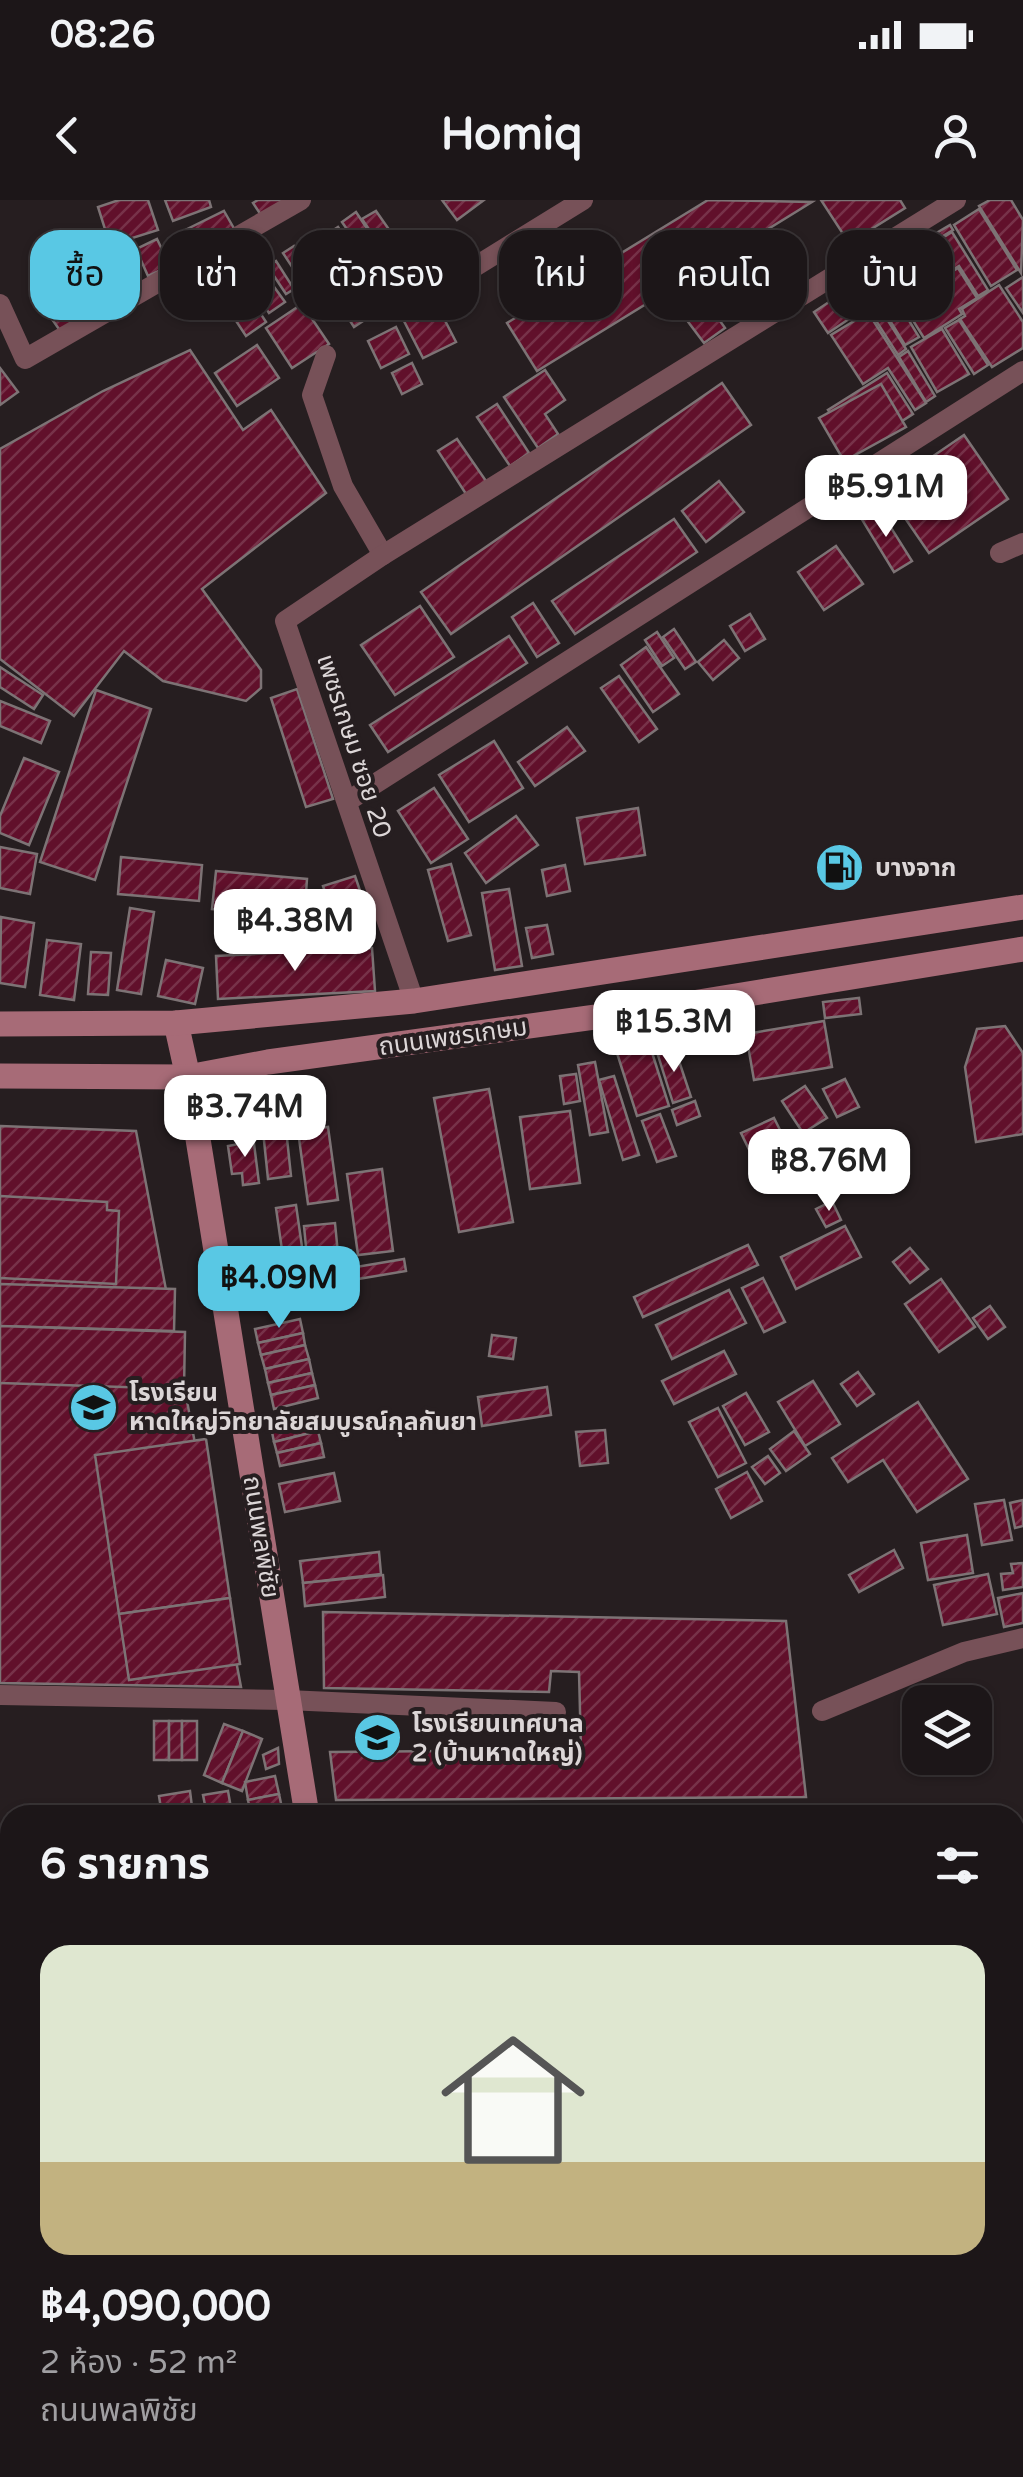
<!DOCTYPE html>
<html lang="th">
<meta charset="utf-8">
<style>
:root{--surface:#1c1618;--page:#292325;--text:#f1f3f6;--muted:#a09fa2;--line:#3a3537;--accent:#59c8e4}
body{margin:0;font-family:"Varela Round","Noto Sans Thai",sans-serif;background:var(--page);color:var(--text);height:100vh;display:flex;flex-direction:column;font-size:38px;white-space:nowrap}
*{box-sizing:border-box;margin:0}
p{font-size:32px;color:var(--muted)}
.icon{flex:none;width:55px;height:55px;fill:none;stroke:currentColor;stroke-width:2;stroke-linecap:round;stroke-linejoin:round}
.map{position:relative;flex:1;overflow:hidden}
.drawer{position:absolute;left:0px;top:1605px;width:1025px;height:672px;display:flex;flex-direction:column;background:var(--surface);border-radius:30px 30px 0 0;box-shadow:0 2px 8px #0004,0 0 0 2px var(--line)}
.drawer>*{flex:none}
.top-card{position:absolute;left:30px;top:30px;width:965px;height:90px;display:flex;gap:20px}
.tools{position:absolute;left:902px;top:1485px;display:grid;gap:20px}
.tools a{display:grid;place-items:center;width:90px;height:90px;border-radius:20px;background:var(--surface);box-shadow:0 2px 8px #0004,0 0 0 2px var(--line);font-size:50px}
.price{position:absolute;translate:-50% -85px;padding:0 22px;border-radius:20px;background:#fff;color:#222;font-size:32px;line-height:65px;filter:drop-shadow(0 2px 5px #0008)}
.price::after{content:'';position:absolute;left:50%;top:60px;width:30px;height:22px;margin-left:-15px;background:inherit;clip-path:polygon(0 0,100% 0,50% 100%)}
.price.selected{background:var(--accent);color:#111}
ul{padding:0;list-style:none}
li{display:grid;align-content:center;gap:20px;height:530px;padding:0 40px}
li+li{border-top:2px solid var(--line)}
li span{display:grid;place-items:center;height:310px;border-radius:30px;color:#555}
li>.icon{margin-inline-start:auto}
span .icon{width:180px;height:180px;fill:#fffc;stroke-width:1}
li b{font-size:42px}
h2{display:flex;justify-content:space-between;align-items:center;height:120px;padding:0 40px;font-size:42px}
.pill{padding:0 35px;border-radius:30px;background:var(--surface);box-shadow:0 2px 8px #0004,0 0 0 2px var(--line);font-size:35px;line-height:90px}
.pill.selected{background:var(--accent);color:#111}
.status{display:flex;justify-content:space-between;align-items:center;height:70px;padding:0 50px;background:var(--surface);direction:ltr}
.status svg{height:28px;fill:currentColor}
header{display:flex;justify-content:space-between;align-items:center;height:130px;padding:0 40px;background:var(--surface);font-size:45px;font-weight:700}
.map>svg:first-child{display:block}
.water{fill:#29020d}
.building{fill:url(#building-hatch);stroke:#7d7375;stroke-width:2.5}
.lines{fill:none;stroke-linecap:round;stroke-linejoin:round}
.street{stroke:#775158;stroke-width:20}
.secondary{stroke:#a76b77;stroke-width:25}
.labels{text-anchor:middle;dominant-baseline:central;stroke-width:8;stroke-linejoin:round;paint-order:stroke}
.street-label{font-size:25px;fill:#dcd6d7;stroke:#261e20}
.poi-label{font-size:25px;font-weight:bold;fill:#dcd6d7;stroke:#261e20;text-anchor:start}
</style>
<div class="status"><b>08:26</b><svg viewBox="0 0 49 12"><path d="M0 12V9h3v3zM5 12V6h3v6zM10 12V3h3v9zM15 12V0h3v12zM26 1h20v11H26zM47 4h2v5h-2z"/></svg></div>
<header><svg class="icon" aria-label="back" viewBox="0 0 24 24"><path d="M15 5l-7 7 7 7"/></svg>Homiq<svg class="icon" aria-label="person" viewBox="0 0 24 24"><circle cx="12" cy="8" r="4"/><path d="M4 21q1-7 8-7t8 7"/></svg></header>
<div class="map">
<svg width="1023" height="2277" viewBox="0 0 1023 2277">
<defs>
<pattern id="building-hatch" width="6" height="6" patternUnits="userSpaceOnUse" patternTransform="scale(2.5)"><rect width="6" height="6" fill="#61102b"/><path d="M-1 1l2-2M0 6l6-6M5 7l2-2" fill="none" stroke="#773249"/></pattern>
</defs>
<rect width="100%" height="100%" fill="#261e20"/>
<path class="water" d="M0 2160 10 2163V2268H137L144 2277H0Z"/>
<g class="building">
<path d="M119 0H148L158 30 110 45 98 7Z"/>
<path d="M165 0H209L211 7 173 21Z"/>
<path d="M258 0H289L263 18 253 3Z"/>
<path d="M442 0H484L457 20Z"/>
<path d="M708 0 812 2 537 171 507 123Z"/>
<path d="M821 0H900L905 8 849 43Z"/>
<path d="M990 0H1011L1023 20 1021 73 979 6Z"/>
<path d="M979 9 1017 70 991 86 954 25Z"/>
<path d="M224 11 236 32 184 58 173 36Z"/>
<path d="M376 11 404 51 390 60 362 19Z"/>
<path d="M356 12 372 36 358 45 342 22Z"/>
<path d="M950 25 953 30 904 59 901 54Z"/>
<path d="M338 27 363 65 329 87 304 49Z"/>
<path d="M92 31 105 49 45 91 32 72Z"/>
<path d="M952 32 988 90 978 96 959 66 923 88 906 61Z"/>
<path d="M157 39 170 66 148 76 136 49Z"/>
<path d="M294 46 313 75 302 82 283 53Z"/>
<path d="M763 46 781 77 725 110 707 79Z"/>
<path d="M410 60 428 88 418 94 400 67Z"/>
<path d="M276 61 294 89 286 94 268 67Z"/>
<path d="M903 62 920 89 902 101 885 74Z"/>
<path d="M958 68 977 98 959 109 962 114 924 138 902 103Z"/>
<path d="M393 70 415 102 401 111 380 78Z"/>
<path d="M100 72 115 95 61 132 45 109Z"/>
<path d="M882 76 919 137 905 145 868 85Z"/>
<path d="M1023 77V113L1006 88Z"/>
<path d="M238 79 266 122 246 136 217 92Z"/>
<path d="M366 83 383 108 354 127 338 102Z"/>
<path d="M693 83 725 128 704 143 671 99Z"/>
<path d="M864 83 906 149 898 155 855 88Z"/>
<path d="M272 84 285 102 269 113 256 94Z"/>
<path d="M999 85 1023 122V148L992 167 960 119 965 116 962 109Z"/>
<path d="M853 89 926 203 915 210 888 168 863 184 831 135 859 118 844 95Z"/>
<path d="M841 94 855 115 828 133 814 112Z"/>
<path d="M302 104 329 144 292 168 266 128Z"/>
<path d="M437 105 456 142 423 158 404 121Z"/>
<path d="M959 120 988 165 974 174 945 128Z"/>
<path d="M396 127 409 154 381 168 368 141Z"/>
<path d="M942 129 969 174 937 192 911 147Z"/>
<path d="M257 145 279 178 237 206 215 173Z"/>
<path d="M190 150 243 230 271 210 326 293 202 389 261 470V488L246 501 163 481 124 451 74 516 0 459V249L103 191Z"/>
<path d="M908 151 935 196 926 202 899 157Z"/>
<path d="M412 163 422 184 402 194 392 173Z"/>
<path d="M0 168 18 192 0 205Z"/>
<path d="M545 170 565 200 545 214 558 234 538 248 504 197Z"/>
<path d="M887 173 913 214 855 251 828 210Z"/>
<path d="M722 183 751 225 451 434 421 392Z"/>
<path d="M881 184 906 227 844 261 819 218Z"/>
<path d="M497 204 529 253 510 266 477 217Z"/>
<path d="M964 235 1008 299 929 353 885 289Z"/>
<path d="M457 239 488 284 468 297 438 251Z"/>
<path d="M719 281 744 312 706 342 682 311Z"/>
<path d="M878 307 912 361 894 372 861 318Z"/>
<path d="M674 319 697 352 575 434 552 401Z"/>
<path d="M836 346 863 384 824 410 798 372Z"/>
<path d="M533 403 559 443 537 457 512 417Z"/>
<path d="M420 406 454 457 395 495 361 445Z"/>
<path d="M750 414 765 439 745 451 730 426Z"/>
<path d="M674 429 696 462 685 469 663 437Z"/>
<path d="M657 432 674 458 662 466 645 440Z"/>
<path d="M509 436 527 463 388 552 370 525Z"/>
<path d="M724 440 739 458 713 480 698 462Z"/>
<path d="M646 447 679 494 653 512 621 465Z"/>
<path d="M0 467 43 495 34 509 0 487Z"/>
<path d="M619 476 657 529 639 542 601 488Z"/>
<path d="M297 489 333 599 306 607 271 498Z"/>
<path d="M96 490 151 509 95 680 40 662Z"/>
<path d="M0 501 50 521 41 543 0 526Z"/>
<path d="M567 527 585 551 535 586 518 562Z"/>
<path d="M494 541 523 588 469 622 439 575Z"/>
<path d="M24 558 59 572 29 645 0 633V616Z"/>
<path d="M434 588 468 639 431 663 398 611Z"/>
<path d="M638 608 645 655 585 664 577 618Z"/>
<path d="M516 616 538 645 486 683 465 653Z"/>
<path d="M0 647 37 654 30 694 0 688Z"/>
<path d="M121 657 202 665 199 701 118 694Z"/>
<path d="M451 664 471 735 448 741 428 670Z"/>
<path d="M565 665 570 691 547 696 542 670Z"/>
<path d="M216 671 307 679 305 708 298 707 297 717 212 709Z"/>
<path d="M355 676 371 723 339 734 323 686Z"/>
<path d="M509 689 522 766 495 770 482 693Z"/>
<path d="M130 708 154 712 141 794 117 790Z"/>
<path d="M1 717 34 723 25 787 0 783Z"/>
<path d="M219 722 314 723V740L219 739Z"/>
<path d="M547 725 553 754 532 758 526 728Z"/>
<path d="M47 740 81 744 74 800 40 795Z"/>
<path d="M372 748 375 791 218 799 216 756Z"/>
<path d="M91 752 111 753 108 795 88 794Z"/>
<path d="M166 760 203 768 195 804 158 796Z"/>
<path d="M859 798 861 814 825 818 823 802Z"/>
<path d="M824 821 832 867 754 880 746 834Z"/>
<path d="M1005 826 1023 853V934L976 942 965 867 977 829Z"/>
<path d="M649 843 669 906 637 916 617 853Z"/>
<path d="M674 846 691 897 673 903 657 852Z"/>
<path d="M595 862 608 932 590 935 578 865Z"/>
<path d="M576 874 580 901 564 904 560 876Z"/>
<path d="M614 876 639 955 623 960 599 880Z"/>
<path d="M845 879 859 907 837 917 823 889Z"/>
<path d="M805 886 827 918 803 933 782 901Z"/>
<path d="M489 889 513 1022 459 1032 434 898Z"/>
<path d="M695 901 700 916 677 925 672 910Z"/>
<path d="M570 911 580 983 530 989 520 917Z"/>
<path d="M660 914 676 956 657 962 642 921Z"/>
<path d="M774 918 796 962 763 978 741 933Z"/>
<path d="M0 926 136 931 241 1487 0 1483Z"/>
<path d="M328 927 338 1000 308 1004 298 931Z"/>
<path d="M286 929 291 976 268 979 263 931Z"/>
<path d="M253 936 259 983 243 985 242 973 232 974 228 946 239 944V938Z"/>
<path d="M382 969 393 1051 358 1055 347 974Z"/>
<path d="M0 996 107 1002V1010L119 1011 116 1084 0 1078Z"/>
<path d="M832 1001 841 1020 826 1027 816 1009Z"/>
<path d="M296 1005 303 1054 283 1057 276 1008Z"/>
<path d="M335 1023 338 1054 307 1057 304 1026Z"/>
<path d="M845 1026 861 1057 796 1089 781 1057Z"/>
<path d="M748 1045 758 1065 643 1117 634 1097Z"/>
<path d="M910 1048 928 1069 910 1083 893 1062Z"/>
<path d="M404 1059 406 1071 358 1079 356 1067Z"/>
<path d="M301 1065 305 1096 261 1102 256 1072Z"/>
<path d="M331 1067 338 1100 319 1104 313 1070Z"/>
<path d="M763 1078 785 1122 764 1132 742 1088Z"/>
<path d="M941 1079 975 1127 939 1152 905 1104Z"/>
<path d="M0 1084 175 1089 174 1131 0 1126Z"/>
<path d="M729 1090 746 1123 672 1159 656 1125Z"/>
<path d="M990 1106 1005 1127 988 1139 973 1118Z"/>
<path d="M300 1119 303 1133 258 1143 255 1129Z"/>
<path d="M0 1126 185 1132 184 1189 0 1183Z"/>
<path d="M303 1133 305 1145 261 1155 258 1143Z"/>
<path d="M492 1135 516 1138 513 1159 489 1156Z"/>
<path d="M305 1145 309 1159 265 1169 261 1155Z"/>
<path d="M724 1151 736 1174 674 1204 662 1181Z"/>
<path d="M309 1159 312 1173 268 1183 265 1169Z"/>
<path d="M858 1172 874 1194 857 1206 841 1184Z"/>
<path d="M312 1173 315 1185 271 1195 268 1183Z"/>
<path d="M813 1181 840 1224 805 1246 778 1202Z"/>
<path d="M315 1185 318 1198 274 1209 271 1195Z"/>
<path d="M547 1187 551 1215 482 1226 478 1197Z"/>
<path d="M746 1193 769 1232 745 1245 723 1206Z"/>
<path d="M918 1202 968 1279 917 1312 883 1260 848 1282 832 1258Z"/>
<path d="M718 1208 746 1263 718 1277 689 1222Z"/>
<path d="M315 1217 318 1231 274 1242 271 1227Z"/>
<path d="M605 1230 608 1263 580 1266 576 1232Z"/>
<path d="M318 1231 321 1243 277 1253 274 1242Z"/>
<path d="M794 1231 810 1254 786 1271 770 1249Z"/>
<path d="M206 1239 230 1398 119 1414 95 1255Z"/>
<path d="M321 1243 324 1257 280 1266 277 1253Z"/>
<path d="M768 1256 780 1273 765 1284 752 1267Z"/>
<path d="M747 1272 762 1301 731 1318 716 1289Z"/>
<path d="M334 1273 340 1301 285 1312 279 1284Z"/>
<path d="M1004 1300 1012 1340 982 1345 975 1304Z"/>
<path d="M1023 1300V1326L1015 1328 1010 1303Z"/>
<path d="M967 1335 973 1373 928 1380 921 1343Z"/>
<path d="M894 1350 903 1368 859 1392 849 1375Z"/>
<path d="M379 1352 381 1374 303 1383 300 1361Z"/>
<path d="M1023 1363V1387L1003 1390 1001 1374 1013 1373 1011 1364Z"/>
<path d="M988 1374 997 1414 943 1425 934 1385Z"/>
<path d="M383 1375 385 1397 305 1406 303 1383Z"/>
<path d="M1023 1393V1423L1004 1427 998 1398Z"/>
<path d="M230 1398 240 1464 129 1480 119 1414Z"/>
<path d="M323 1412 786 1421 806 1597 336 1600 330 1552 581 1550 579 1472 551 1471 549 1492 324 1488Z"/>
<rect x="154" y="1521" width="15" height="39"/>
<rect x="169" y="1521" width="13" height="39"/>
<rect x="182" y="1521" width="15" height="39"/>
<path d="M224 1524 243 1531 222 1583 204 1575Z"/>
<path d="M243 1531 262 1539 242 1591 222 1583Z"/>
<path d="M278 1548 279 1564 266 1569 263 1555Z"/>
<path d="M275 1576 279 1594 248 1600 245 1582Z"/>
<path d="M190 1591 193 1615H162L159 1596Z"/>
<path d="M228 1591 232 1614 207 1615 203 1595Z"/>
<path d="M279 1594 282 1608 251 1615 248 1600Z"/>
<rect x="0" y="1642" width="10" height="72"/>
<path d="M0 1720H10V1814H2Z"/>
<path d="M1017 1879H1023V2039Z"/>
<path d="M524 2269 525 2277H471V2272Z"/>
<path d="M396 2270 397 2277H341Z"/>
</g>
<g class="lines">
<g class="street">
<path d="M447 84 583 0"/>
<path d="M0 104 25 159 301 0"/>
<path d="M326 155 312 195 343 286 383 355"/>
<path d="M1000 353 1023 343"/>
<path d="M348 601 1023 171"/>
<path d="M414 801 285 421 383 355 956 0"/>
<path d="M0 1495 287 1500 556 1512"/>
<path d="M822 1511 964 1452 1023 1438"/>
<path d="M1015 1753H1023"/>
<path d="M710 2268V2277"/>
</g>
<g class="secondary">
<path d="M176 823 188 877 307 1615"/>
<path d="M0 824 176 823 414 801 1023 707"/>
<path d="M0 876 188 877 268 862 668 807 1023 749"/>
<path d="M419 2268 420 2277"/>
</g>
</g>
<defs>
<symbol id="fuel-disc" viewBox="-11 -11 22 22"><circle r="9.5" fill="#59c8e4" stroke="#261e20"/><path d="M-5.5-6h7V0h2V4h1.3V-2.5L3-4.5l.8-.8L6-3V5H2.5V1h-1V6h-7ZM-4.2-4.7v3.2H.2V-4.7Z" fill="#111"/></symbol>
<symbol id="school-disc" viewBox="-11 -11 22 22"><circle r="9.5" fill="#59c8e4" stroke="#261e20"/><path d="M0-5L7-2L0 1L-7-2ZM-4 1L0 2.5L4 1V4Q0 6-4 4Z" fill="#111"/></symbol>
</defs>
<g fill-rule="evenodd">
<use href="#fuel-disc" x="812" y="640" width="55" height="55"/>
<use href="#school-disc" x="66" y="1180" width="55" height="55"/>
<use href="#school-disc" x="350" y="1510" width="55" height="55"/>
</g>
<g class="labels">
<g class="street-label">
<text transform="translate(354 546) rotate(72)">เพชรเกษม ซอย 20</text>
<text transform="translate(453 837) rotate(-8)">ถนนเพชรเกษม</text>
<text transform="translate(261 1337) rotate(81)">ถนนพลพิชัย</text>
</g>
<g class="poi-label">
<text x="875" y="668">บางจาก</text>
<text x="129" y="1193">โรงเรียน<tspan x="129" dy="29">หาดใหญ่วิทยาลัยสมบูรณ์กุลกันยา</tspan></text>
<text x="412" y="1524">โรงเรียนเทศบาล<tspan x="412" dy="29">2 (บ้านหาดใหญ่)</tspan></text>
</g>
</g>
</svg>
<div class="tools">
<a><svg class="icon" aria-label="layers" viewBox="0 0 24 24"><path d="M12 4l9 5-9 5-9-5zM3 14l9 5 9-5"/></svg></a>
</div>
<b class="price" style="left:886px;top:340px">฿5.91M</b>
<b class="price" style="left:295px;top:774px">฿4.38M</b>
<b class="price" style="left:674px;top:875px">฿15.3M</b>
<b class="price" style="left:245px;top:960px">฿3.74M</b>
<b class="price" style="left:829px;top:1014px">฿8.76M</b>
<b class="price selected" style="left:279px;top:1131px">฿4.09M</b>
<div class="top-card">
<a class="pill selected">ซื้อ</a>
<a class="pill">เช่า</a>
<a class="pill">ตัวกรอง</a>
<a class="pill">ใหม่</a>
<a class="pill">คอนโด</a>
<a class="pill">บ้าน</a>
</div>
<section class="drawer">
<h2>6 รายการ<svg class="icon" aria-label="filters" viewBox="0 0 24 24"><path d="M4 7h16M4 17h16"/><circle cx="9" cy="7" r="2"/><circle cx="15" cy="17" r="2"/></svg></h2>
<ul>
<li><span style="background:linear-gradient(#dfe7d0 70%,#c2b280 0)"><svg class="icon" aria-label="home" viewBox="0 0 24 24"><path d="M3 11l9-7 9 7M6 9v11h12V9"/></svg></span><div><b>฿4,090,000</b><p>2 ห้อง · 52 m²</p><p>ถนนพลพิชัย</p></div></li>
</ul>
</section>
</div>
